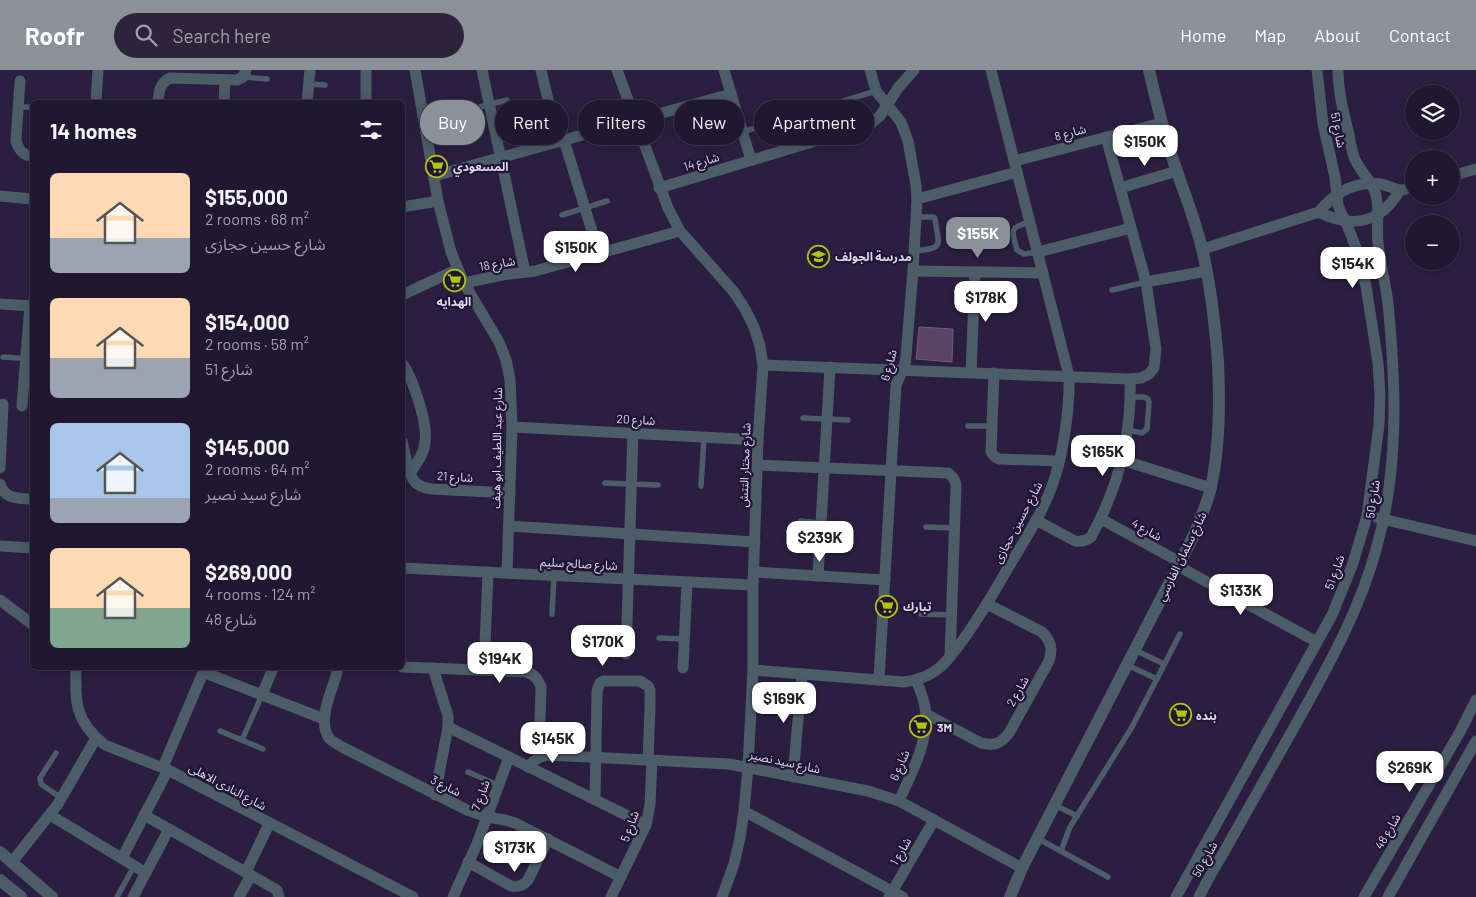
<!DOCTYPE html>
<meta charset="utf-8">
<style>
:root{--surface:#201730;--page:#2d243c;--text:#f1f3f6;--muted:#a29fab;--line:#3d364c;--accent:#8c9099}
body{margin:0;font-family:Barlow,"Noto Sans Arabic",sans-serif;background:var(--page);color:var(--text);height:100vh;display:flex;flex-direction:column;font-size:19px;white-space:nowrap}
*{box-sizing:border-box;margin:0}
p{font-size:16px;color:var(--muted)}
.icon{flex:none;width:28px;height:28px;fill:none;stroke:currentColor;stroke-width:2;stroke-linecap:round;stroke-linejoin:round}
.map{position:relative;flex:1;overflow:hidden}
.drawer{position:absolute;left:30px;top:30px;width:375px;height:570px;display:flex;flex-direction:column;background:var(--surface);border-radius:8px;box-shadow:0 2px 12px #0003,0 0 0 1px var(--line)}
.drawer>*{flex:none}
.banner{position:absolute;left:420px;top:30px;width:475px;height:45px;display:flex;gap:10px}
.tools{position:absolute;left:1405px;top:15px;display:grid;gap:10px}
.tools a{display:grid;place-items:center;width:55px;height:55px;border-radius:50%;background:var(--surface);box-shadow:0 2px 12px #0003,0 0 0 1px var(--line);font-size:25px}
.price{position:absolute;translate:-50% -42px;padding:0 11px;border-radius:10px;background:#fff;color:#222;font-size:16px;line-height:32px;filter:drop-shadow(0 1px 2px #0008)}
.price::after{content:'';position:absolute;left:50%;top:30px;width:15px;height:11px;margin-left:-8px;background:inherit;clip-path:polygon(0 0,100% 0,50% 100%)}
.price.active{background:var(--accent);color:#fff}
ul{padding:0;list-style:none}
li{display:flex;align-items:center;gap:15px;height:125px;padding:0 20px}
li span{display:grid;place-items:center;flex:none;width:140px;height:100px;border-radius:8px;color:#555}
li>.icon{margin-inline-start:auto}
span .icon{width:60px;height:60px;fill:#fffc;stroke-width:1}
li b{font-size:21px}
h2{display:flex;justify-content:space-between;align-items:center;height:60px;padding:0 20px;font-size:21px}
.tag{padding:0 18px;border-radius:22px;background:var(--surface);box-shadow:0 2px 12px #0003,0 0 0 1px var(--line);font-size:18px;line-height:45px}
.tag.active{background:var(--accent);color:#fff}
header{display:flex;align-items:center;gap:30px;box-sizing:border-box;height:70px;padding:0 25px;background:var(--accent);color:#fff}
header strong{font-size:24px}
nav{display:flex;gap:28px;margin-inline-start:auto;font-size:18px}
.search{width:350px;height:45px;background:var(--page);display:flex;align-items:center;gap:12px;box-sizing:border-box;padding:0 18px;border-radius:28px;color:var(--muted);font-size:19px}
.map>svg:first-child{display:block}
.building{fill:#5c4464;stroke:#73597b}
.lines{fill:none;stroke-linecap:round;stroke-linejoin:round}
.service{stroke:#4c5d68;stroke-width:5.5}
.minor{stroke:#4c5d68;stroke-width:11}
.tertiary{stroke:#4c5d68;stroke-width:12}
.labels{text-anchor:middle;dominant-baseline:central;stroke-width:4.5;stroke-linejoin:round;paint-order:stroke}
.street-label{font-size:12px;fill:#ddd8ee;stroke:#211536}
.poi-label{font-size:12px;font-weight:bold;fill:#ddd8ee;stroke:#211536;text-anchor:start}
</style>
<header>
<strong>Roofr</strong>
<div class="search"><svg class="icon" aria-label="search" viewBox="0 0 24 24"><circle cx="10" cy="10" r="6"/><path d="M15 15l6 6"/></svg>Search here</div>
<nav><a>Home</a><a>Map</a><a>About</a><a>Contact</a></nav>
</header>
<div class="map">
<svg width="1476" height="827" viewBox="0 0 1476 827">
<rect width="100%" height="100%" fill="#2a1f40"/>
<path class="building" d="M919 257 953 259 952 292 916 289Z"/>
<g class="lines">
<g class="service">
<path d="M243 7 267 9"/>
<path d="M309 14 325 15"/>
<path d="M19 37H32"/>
<path d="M468 40 507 30"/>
<path d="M742 62 876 21"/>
<path d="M562 145 607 131"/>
<path d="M1030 152C1008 158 1012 160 1017 180L1024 184 1038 182"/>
<path d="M914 181C945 178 939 177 935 149L934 147H916"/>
<path d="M1112 220 1146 212"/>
<path d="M3 287 32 289"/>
<path d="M803 348 848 350"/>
<path d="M968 356H992"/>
<path d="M1128 360 1142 363 1147 359 1149 333 1148 329 1144 327H1131"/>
<path d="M605 413 658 415"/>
<path d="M701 416 704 367"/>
<path d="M800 451 843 455"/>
<path d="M926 457 955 458"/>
<path d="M552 544 554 506"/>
<path d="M921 544 951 545"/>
<path d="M659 568 684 569"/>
<path d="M1135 580 1164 594"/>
<path d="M1127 595 1157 609"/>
<path d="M220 661 263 679"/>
<path d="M242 670 262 625"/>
<path d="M56 683 40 708 41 714 61 728"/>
<path d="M468 702 498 715"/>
<path d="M1055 735 1077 746"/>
<path d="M1037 768 1108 807"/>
<path d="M1061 781 1070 757 1132 657 1180 564"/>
<path d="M117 827 134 796"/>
</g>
<g class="minor">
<path d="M366 0V32"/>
<path d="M415 0 438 131 451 182 464 213 499 272 506 290 510 309 512 357 507 503"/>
<path d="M482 0 525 202"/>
<path d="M541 0 558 72"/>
<path d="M617 0 668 138 680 161 734 222 745 239 754 257 760 276 763 295 758 370 753 515V600L748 697 744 741 740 768 734 794 722 827"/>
<path d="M724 0 751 90"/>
<path d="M870 0 876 21 901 52 908 71 916 115 917 129 913 201 906 286 905 294 896 315 879 610"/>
<path d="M20 11 16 71C19 80 23 86 32 86"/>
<path d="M96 32 98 0"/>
<path d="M158 32C159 22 159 14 170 8L237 10 243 7 246 0"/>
<path d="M224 32 225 10"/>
<path d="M307 32 310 0"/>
<path d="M564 70 599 184"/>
<path d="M1014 91 1162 53"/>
<path d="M434 106 731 24"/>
<path d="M1451 106 1476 99"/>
<path d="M659 118 869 55 880 46 898 18 914 0"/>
<path d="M1120 118 1177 101"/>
<path d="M0 126 32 129"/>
<path d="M917 129 1017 102"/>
<path d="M402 137 438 131"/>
<path d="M1319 142C1352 159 1381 153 1400 120"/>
<path d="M1203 179 1319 142C1334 123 1355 111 1380 114 1387 115 1392 118 1399 120 1403 121 1409 118 1414 116"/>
<path d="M1038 182 1131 158"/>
<path d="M913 201 1043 203"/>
<path d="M1146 212 1207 201"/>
<path d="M464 213 502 205 535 201 680 161"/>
<path d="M402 225 458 199"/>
<path d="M0 234 32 236"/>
<path d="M402 293C413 308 428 354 425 372 424 384 417 393 410 403"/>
<path d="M763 295 1130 309 1141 308 1149 304 1154 298 1156 279 1146 212 1106 67"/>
<path d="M971 303 975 202"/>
<path d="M994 303 991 382 994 386 999 389 1059 391"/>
<path d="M22 336 30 235"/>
<path d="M512 357 758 370"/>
<path d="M402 371C405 382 408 406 416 413 420 417 426 418 431 419L510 423"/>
<path d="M1122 390 1211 418"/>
<path d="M758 395 948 403C953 407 955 409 956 416L950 587"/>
<path d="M0 398 3 334"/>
<path d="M0 414C5 430 19 428 32 429"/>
<path d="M1378 448 1476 471"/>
<path d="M1101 449 1180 492"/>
<path d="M1036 450 1075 471C1082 472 1086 471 1091 467 1118 418 1132 365 1130 309"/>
<path d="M509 456 755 472"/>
<path d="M0 476 32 478"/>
<path d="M1178 496 1317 572"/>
<path d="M402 498 753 515"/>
<path d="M754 502 885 510"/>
<path d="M818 506 830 297"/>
<path d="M0 530 32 554"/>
<path d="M626 584 633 363"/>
<path d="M402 597 527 602C535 605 538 609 541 617L539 687"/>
<path d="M76 598C75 632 75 652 105 675L168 700 413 827"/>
<path d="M338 598C334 618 316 649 329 668 332 672 338 674 342 677L467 740 487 747 505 750 515 753 621 807"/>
<path d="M433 598 448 646V657L435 725"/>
<path d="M683 598 687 513"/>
<path d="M484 600 488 502"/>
<path d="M753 600 904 612C917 610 929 607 939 598 946 593 951 585 957 578 976 553 992 526 1008 498 1025 469 1045 440 1055 407 1064 379 1070 335 1069 306L991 0"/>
<path d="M203 602 324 649"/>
<path d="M262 625 273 598"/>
<path d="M926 644 981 673C993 676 1001 674 1009 663L1049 591C1053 579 1051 571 1042 562L987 534"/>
<path d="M448 657 646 755"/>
<path d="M163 697 205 598"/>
<path d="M528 697C534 690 538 687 547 685L729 694 868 721 899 731 1022 798"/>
<path d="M793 707 802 604"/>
<path d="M595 730 597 621 600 613 603 611H640L648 616 650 620V638L648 690"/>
<path d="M899 731C911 704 927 675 926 645 925 632 921 621 916 610"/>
<path d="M744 741 903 827"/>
<path d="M50 745 146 803"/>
<path d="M144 745 277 820 279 827"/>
<path d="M122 788 168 700"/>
<path d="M12 792 58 734 96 668"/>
<path d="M468 792 511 816C519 817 523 816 528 810L548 769"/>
<path d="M246 802 269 754"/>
<path d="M133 827 169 759"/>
<path d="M239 827 251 805"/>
<path d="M453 827 477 774 509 687"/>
<path d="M611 827 646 755 650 735 652 690"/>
<path d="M889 827 934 750"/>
<path d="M1176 827 1332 545 1352 496 1367 446 1379 355 1380 325 1378 293 1366 216 1356 178 1346 152 1341 143 1338 135 1335 107 1323 54 1317 0"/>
<path d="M1199 827C1208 808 1219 791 1229 773 1253 730 1277 688 1301 645 1331 591 1361 537 1377 476 1399 398 1396 314 1388 234 1386 214 1380 194 1378 173 1376 157 1380 141 1376 125 1372 110 1359 101 1354 87 1352 80 1350 72 1349 65 1344 44 1338 22 1338 0"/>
<path d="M1364 827 1461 660 1476 630"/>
<path d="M1388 827 1476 671"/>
</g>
<g class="tertiary">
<path d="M0 782 52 827"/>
<path d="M0 810 21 827"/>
<path d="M1010 827 1022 798 1193 467C1200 450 1207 434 1211 417 1220 376 1220 333 1218 292 1215 254 1211 216 1202 179 1194 144 1179 111 1169 77 1161 52 1155 26 1149 0"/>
</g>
</g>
<defs>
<symbol id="supermarket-ring" viewBox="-11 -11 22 22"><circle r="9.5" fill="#211536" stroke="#afc506" stroke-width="1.5"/><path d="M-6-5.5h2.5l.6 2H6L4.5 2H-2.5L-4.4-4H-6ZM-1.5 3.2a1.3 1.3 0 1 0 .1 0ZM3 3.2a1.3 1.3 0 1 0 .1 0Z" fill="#afc506"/></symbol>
<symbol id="school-ring" viewBox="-11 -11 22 22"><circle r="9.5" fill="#211536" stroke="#afc506" stroke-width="1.5"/><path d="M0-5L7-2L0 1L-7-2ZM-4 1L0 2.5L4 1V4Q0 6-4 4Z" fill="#afc506"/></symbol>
</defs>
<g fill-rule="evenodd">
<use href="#supermarket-ring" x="424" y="84" width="25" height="25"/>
<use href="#school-ring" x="806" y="174" width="25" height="25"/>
<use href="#supermarket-ring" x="442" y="198" width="25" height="25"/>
<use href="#supermarket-ring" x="874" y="524" width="25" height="25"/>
<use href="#supermarket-ring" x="1168" y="632" width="25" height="25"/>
<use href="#supermarket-ring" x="908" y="644" width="25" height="25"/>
</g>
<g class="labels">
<g class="street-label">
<text transform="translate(1339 60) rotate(79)">شارع 51</text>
<text transform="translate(1070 62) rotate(-15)">شارع 8</text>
<text transform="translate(701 91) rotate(-17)">شارع 14</text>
<text transform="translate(497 193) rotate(-10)">شارع 18</text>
<text transform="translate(888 295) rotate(-75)">شارع 6</text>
<text transform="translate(636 349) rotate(3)">شارع 20</text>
<text transform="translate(496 378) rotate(-89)">شارع عبد اللطيف ابو هيف</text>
<text transform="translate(744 395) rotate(-88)">شارع مختار التتش</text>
<text transform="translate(455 406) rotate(3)">شارع 21</text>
<text transform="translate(1372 429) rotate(-81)">شارع 50</text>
<text transform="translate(1017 452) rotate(-62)">شارع حسين حجازى</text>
<text transform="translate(1147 459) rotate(29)">شارع 4</text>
<text transform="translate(1181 486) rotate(-64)">شارع سلمان الفارسي</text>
<text transform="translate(579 493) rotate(3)">شارع صالح سليم</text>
<text transform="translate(1334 502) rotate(-70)">شارع 51</text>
<text transform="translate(1017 621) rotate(-61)">شارع 2</text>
<text transform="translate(785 691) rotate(12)">شارع سيد نصير</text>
<text transform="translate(899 695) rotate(-67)">شارع 6</text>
<text transform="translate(446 715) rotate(26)">شارع 3</text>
<text transform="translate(228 716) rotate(28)">شارع النادى الاهلى</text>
<text transform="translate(480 725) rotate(-70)">شارع 7</text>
<text transform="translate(629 756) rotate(-70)">شارع 5</text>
<text transform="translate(1387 761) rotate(-60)">شارع 48</text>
<text transform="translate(900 781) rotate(-60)">شارع 1</text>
<text transform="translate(1204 789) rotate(-61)">شارع 50</text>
</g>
<g class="poi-label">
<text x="453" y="96">المسعودي</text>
<text x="835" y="186">مدرسة الجولف</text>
<text x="454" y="231" text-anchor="middle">الهدايه</text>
<text x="903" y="536">تبارك</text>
<text x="1196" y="645">بنده</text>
<text x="937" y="657">3M</text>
</g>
</g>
</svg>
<div class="tools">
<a><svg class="icon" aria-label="layers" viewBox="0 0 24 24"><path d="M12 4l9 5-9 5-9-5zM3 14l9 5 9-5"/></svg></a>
<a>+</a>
<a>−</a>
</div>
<b class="price" style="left:1145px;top:97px">$150K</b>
<b class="price active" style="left:978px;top:189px">$155K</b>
<b class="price" style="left:576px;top:203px">$150K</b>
<b class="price" style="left:1353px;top:219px">$154K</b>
<b class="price" style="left:986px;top:253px">$178K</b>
<b class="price" style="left:1103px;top:407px">$165K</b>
<b class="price" style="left:820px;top:493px">$239K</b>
<b class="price" style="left:1241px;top:546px">$133K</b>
<b class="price" style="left:603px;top:597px">$170K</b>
<b class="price" style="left:500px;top:614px">$194K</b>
<b class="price" style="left:784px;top:654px">$169K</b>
<b class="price" style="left:553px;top:694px">$145K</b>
<b class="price" style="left:1410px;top:723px">$269K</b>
<b class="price" style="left:515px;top:803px">$173K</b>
<div class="banner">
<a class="tag active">Buy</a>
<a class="tag">Rent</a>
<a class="tag">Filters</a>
<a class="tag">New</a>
<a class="tag">Apartment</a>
</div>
<section class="drawer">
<h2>14 homes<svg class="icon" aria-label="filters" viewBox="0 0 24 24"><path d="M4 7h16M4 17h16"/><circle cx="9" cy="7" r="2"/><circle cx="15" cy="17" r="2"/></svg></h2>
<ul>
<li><span style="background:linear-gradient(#ffd9b3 65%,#9aa5b1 0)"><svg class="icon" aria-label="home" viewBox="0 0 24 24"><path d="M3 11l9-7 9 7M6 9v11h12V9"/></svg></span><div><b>$155,000</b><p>2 rooms · 68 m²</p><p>شارع حسين حجازى</p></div></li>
<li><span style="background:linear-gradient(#ffd9b3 60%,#9aa5b1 0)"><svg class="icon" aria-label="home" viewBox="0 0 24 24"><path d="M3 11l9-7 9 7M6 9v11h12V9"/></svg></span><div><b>$154,000</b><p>2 rooms · 58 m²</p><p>شارع 51</p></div></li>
<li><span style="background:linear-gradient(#a9c7e8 75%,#9aa5b1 0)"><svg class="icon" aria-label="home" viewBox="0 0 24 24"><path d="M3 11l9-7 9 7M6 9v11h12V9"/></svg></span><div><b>$145,000</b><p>2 rooms · 64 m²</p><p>شارع سيد نصير</p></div></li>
<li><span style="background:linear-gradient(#ffd9b3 60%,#7fa58c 0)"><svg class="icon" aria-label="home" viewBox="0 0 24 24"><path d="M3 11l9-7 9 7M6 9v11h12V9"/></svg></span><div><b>$269,000</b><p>4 rooms · 124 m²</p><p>شارع 48</p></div></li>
</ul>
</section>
</div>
